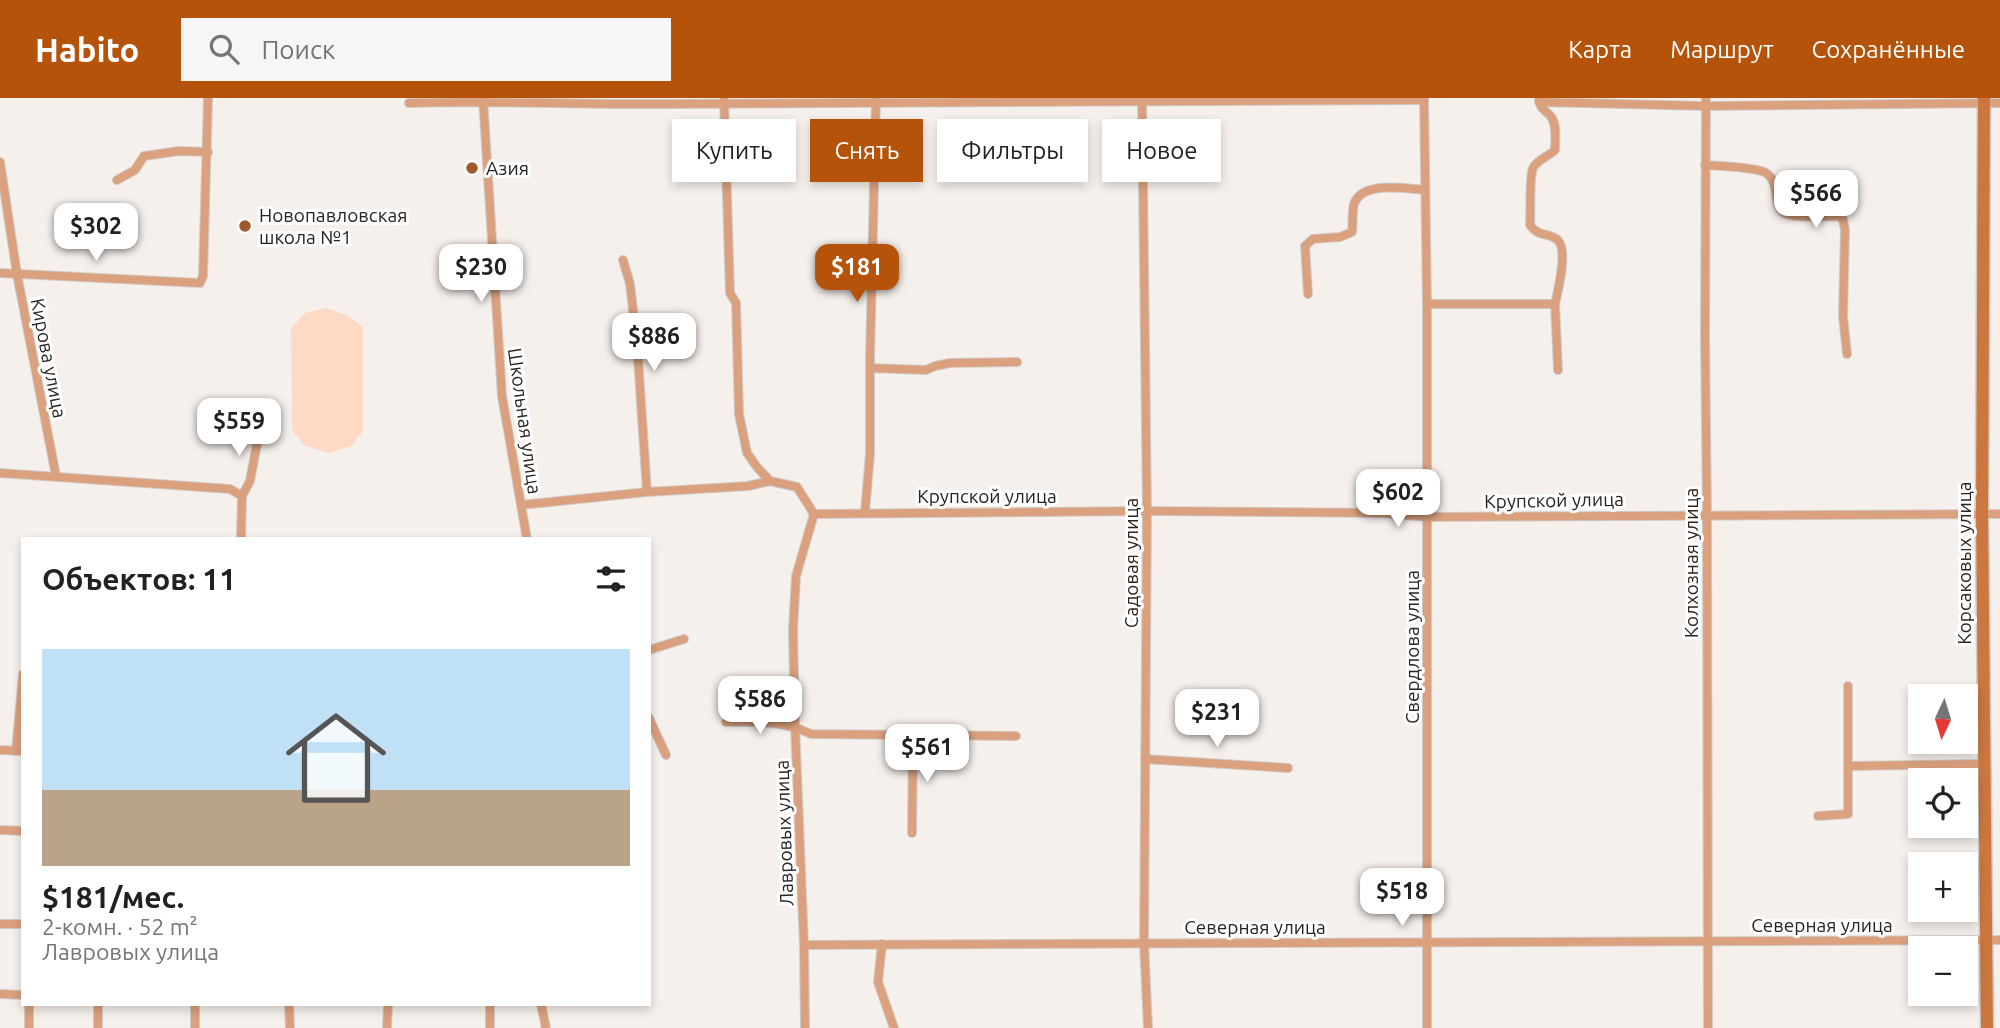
<!DOCTYPE html>
<html lang="ru">
<meta charset="utf-8">
<style>
:root{--surface:#fff;--page:#f6f6f6;--text:#202124;--muted:#757577;--line:#e0e0e0;--accent:#b45309}
body{margin:0;font-family:Ubuntu,sans-serif;background:var(--page);color:var(--text);height:100vh;display:flex;flex-direction:column;font-size:26px;white-space:nowrap}
*{box-sizing:border-box;margin:0}
p{font-size:23px;color:var(--muted)}
.icon{flex:none;width:38px;height:38px;fill:none;stroke:currentColor;stroke-width:2;stroke-linecap:round;stroke-linejoin:round}
.map{position:relative;flex:1;overflow:hidden}
.side{position:absolute;left:21px;top:439px;width:630px;height:469px;display:flex;flex-direction:column;background:var(--surface);border-radius:0px;box-shadow:0 4px 10px #0003}
.side>*{flex:none}
.guide{position:absolute;left:672px;top:21px;width:665px;height:63px;display:flex;gap:14px}
.needle{width:46px;rotate:184deg}
.buttons{position:absolute;left:1908px;top:586px;display:grid;gap:14px}
.buttons a{display:grid;place-items:center;width:70px;height:70px;border-radius:0px;background:var(--surface);box-shadow:0 4px 10px #0003;font-size:35px}
.price{position:absolute;translate:-50% -60px;padding:0 16px;border-radius:14px;background:#fff;color:#222;font-size:23px;line-height:46px;filter:drop-shadow(0 2px 4px #0008)}
.price::after{content:'';position:absolute;left:50%;top:42px;width:21px;height:16px;margin-left:-10px;background:inherit;clip-path:polygon(0 0,100% 0,50% 100%)}
.price.current{background:var(--accent);color:#fff}
ul{padding:0;list-style:none}
li{display:grid;align-content:center;gap:14px;height:371px;padding:0 21px}
li+li{border-top:2px solid var(--line)}
li span{display:grid;place-items:center;height:217px;border-radius:0px;color:#555}
li>.icon{margin-inline-start:auto}
span .icon{width:126px;height:126px;fill:#fffc;stroke-width:1}
li b{font-size:30px}
h2{display:flex;justify-content:space-between;align-items:center;height:84px;padding:0 21px;font-size:30px}
.chip{padding:0 24px;border-radius:0px;background:var(--surface);box-shadow:0 4px 10px #0003;font-size:24px;line-height:63px}
.chip.current{background:var(--accent);color:#fff}
header{display:flex;align-items:center;gap:42px;box-sizing:border-box;height:98px;padding:0 35px;background:var(--accent);color:#fff}
header strong{font-size:33px}
nav{display:flex;gap:38px;margin-inline-start:auto;font-size:24px}
.search{width:490px;height:63px;background:var(--page);display:flex;align-items:center;gap:18px;box-sizing:border-box;padding:0 24px;border-radius:0px;color:var(--muted);font-size:26px}
.map>svg:first-child{display:block}
.green{fill:#fedac5}
.lines{fill:none;stroke-linecap:round;stroke-linejoin:round}
.street-casing{stroke:#d1cbc8;stroke-width:10}
.secondary-casing{stroke:#d1cbc8;stroke-width:15}
.street{stroke:#dba17e;stroke-width:8}
.secondary{stroke:#cc7740;stroke-width:12}
.poi-dot{fill:#9e592d;stroke:#fff;stroke-width:2.5}
.labels{text-anchor:middle;dominant-baseline:central;stroke-width:6;stroke-linejoin:round;paint-order:stroke}
.poi-label{font-size:19px;fill:#272423;stroke:#fff;text-anchor:start}
.street-label{font-size:19px;fill:#272423;stroke:#fff}
</style>
<header>
<strong>Habito</strong>
<div class="search"><svg class="icon" aria-label="search" viewBox="0 0 24 24"><circle cx="10" cy="10" r="6"/><path d="M15 15l6 6"/></svg>Поиск</div>
<nav><a>Карта</a><a>Маршрут</a><a>Сохранённые</a></nav>
</header>
<div class="map">
<svg width="2000" height="930" viewBox="0 0 2000 930">
<rect width="100%" height="100%" fill="#f6f0ec"/>
<path class="green" d="M326 210 346 217 363 229V333L351 348 329 355 305 348 292 332 291 230 305 215Z"/>
<g class="lines">
<defs>
<g id="street">
<path d="M483 0 502 298 527 441"/>
<path d="M1142 0 1147 413 1144 845 1148 930"/>
<path d="M1424 0 1427 206V930"/>
<path d="M1539 0C1540 13 1546 11 1552 20 1557 29 1555 42 1555 52 1549 58 1537 62 1533 70 1529 79 1531 115 1530 127 1539 139 1544 134 1555 140 1570 147 1558 192 1555 206"/>
<path d="M1706 0 1705 239 1707 416 1708 930"/>
<path d="M724 1 730 195 736 205 739 316 747 355 757 369 770 383 797 389 814 416"/>
<path d="M1539 4 1706 8 2000 5"/>
<path d="M409 5C492 2 575 7 658 6 913 4 1168 3 1424 2"/>
<path d="M0 64 17 176 56 378"/>
<path d="M1705 67C1718 68 1756 69 1766 75 1781 85 1772 106 1783 114 1792 121 1825 118 1838 118L1843 121 1845 132 1843 218 1847 256"/>
<path d="M117 82 135 72 144 58 179 53 208 54"/>
<path d="M623 162 630 186 637 245 647 394"/>
<path d="M0 175 200 185 203 178 208 0"/>
<path d="M1308 196 1305 148 1313 141 1340 139 1352 134C1353 125 1352 114 1354 106 1362 82 1406 91 1425 92"/>
<path d="M1427 206H1555L1558 272"/>
<path d="M870 270 926 272 935 268 950 265 1017 264"/>
<path d="M0 375 230 391 242 398 241 441"/>
<path d="M242 398 250 383 260 330"/>
<path d="M521 407 647 394 748 388 770 383"/>
<path d="M865 414 870 355V261L876 0"/>
<path d="M814 416 1147 413 1383 415 1428 419 2000 416"/>
<path d="M649 552 684 541"/>
<path d="M649 620 666 657"/>
<path d="M726 624C755 623 784 623 811 636L1016 638"/>
<path d="M0 652 23 653"/>
<path d="M16 653 23 576"/>
<path d="M1145 661 1288 670"/>
<path d="M1849 668 1985 666"/>
<path d="M1818 718 1848 716V588"/>
<path d="M0 732 23 733"/>
<path d="M912 735 913 637"/>
<path d="M0 826H23"/>
<path d="M882 846 878 884 894 930"/>
<path d="M804 847 2000 842"/>
<path d="M0 896 23 897"/>
<path d="M195 906V930"/>
<path d="M289 906 290 930"/>
<path d="M541 906 546 930"/>
<path d="M29 930V906"/>
<path d="M98 930V906"/>
<path d="M387 930 388 906"/>
<path d="M490 930V906"/>
<path d="M805 930 804 847 795 628 793 532 796 478 814 416"/>
</g>
<path id="secondary" d="M1984 0 1982 416 1987 930"/>
</defs>
<use href="#street" class="street-casing"/>
<use href="#secondary" class="secondary-casing"/>
<use href="#street" class="street"/>
<use href="#secondary" class="secondary"/>
</g>
<g class="poi-dot">
<circle cx="472" cy="70" r="7"/>
<circle cx="245" cy="128" r="7"/>
</g>
<g class="labels">
<g class="poi-label">
<text x="486" y="70">Азия</text>
<text x="259" y="117">Новопавловская<tspan x="259" dy="22">школа №1</tspan></text>
</g>
<g class="street-label">
<text transform="translate(49 260) rotate(79)">Кирова улица</text>
<text transform="translate(525 323) rotate(82)">Школьная улица</text>
<text x="987" y="398">Крупской улица</text>
<text transform="translate(1554 402) rotate(-1)">Крупской улица</text>
<text transform="translate(1131 465) rotate(-90)">Садовая улица</text>
<text transform="translate(1691 465) rotate(-90)">Колхозная улица</text>
<text transform="translate(1964 465) rotate(-90)">Корсаковых улица</text>
<text transform="translate(1412 549) rotate(-90)">Свердлова улица</text>
<text transform="translate(784 735) rotate(-92)">Лавровых улица</text>
<text x="1822" y="827">Северная улица</text>
<text x="1255" y="829">Северная улица</text>
</g>
</g>
</svg>
<div class="buttons">
<a><svg class="needle" viewBox="-14 -14 28 28"><path d="M0-13l5 13h-10z" fill="#e53935"/><path d="M0 13l5-13h-10z" fill="#757577"/></svg></a>
<a><svg class="icon" aria-label="locate" viewBox="0 0 24 24"><circle cx="12" cy="12" r="6"/><path d="M12 2v4M12 18v4M2 12h4M18 12h4"/></svg></a>
<a>+</a>
<a>−</a>
</div>
<b class="price" style="left:1816px;top:132px">$566</b>
<b class="price" style="left:96px;top:165px">$302</b>
<b class="price" style="left:481px;top:206px">$230</b>
<b class="price current" style="left:857px;top:206px">$181</b>
<b class="price" style="left:654px;top:275px">$886</b>
<b class="price" style="left:239px;top:360px">$559</b>
<b class="price" style="left:1398px;top:431px">$602</b>
<b class="price" style="left:760px;top:638px">$586</b>
<b class="price" style="left:1217px;top:651px">$231</b>
<b class="price" style="left:927px;top:686px">$561</b>
<b class="price" style="left:1402px;top:830px">$518</b>
<div class="guide">
<a class="chip">Купить</a>
<a class="chip current">Снять</a>
<a class="chip">Фильтры</a>
<a class="chip">Новое</a>
</div>
<section class="side">
<h2>Объектов: 11<svg class="icon" aria-label="filters" viewBox="0 0 24 24"><path d="M4 7h16M4 17h16"/><circle cx="9" cy="7" r="2"/><circle cx="15" cy="17" r="2"/></svg></h2>
<ul>
<li><span style="background:linear-gradient(#bfe0f5 65%,#b9a48a 0)"><svg class="icon" aria-label="home" viewBox="0 0 24 24"><path d="M3 11l9-7 9 7M6 9v11h12V9"/></svg></span><div><b>$181/мес.</b><p>2-комн. · 52 m²</p><p>Лавровых улица</p></div></li>
</ul>
</section>
</div>
